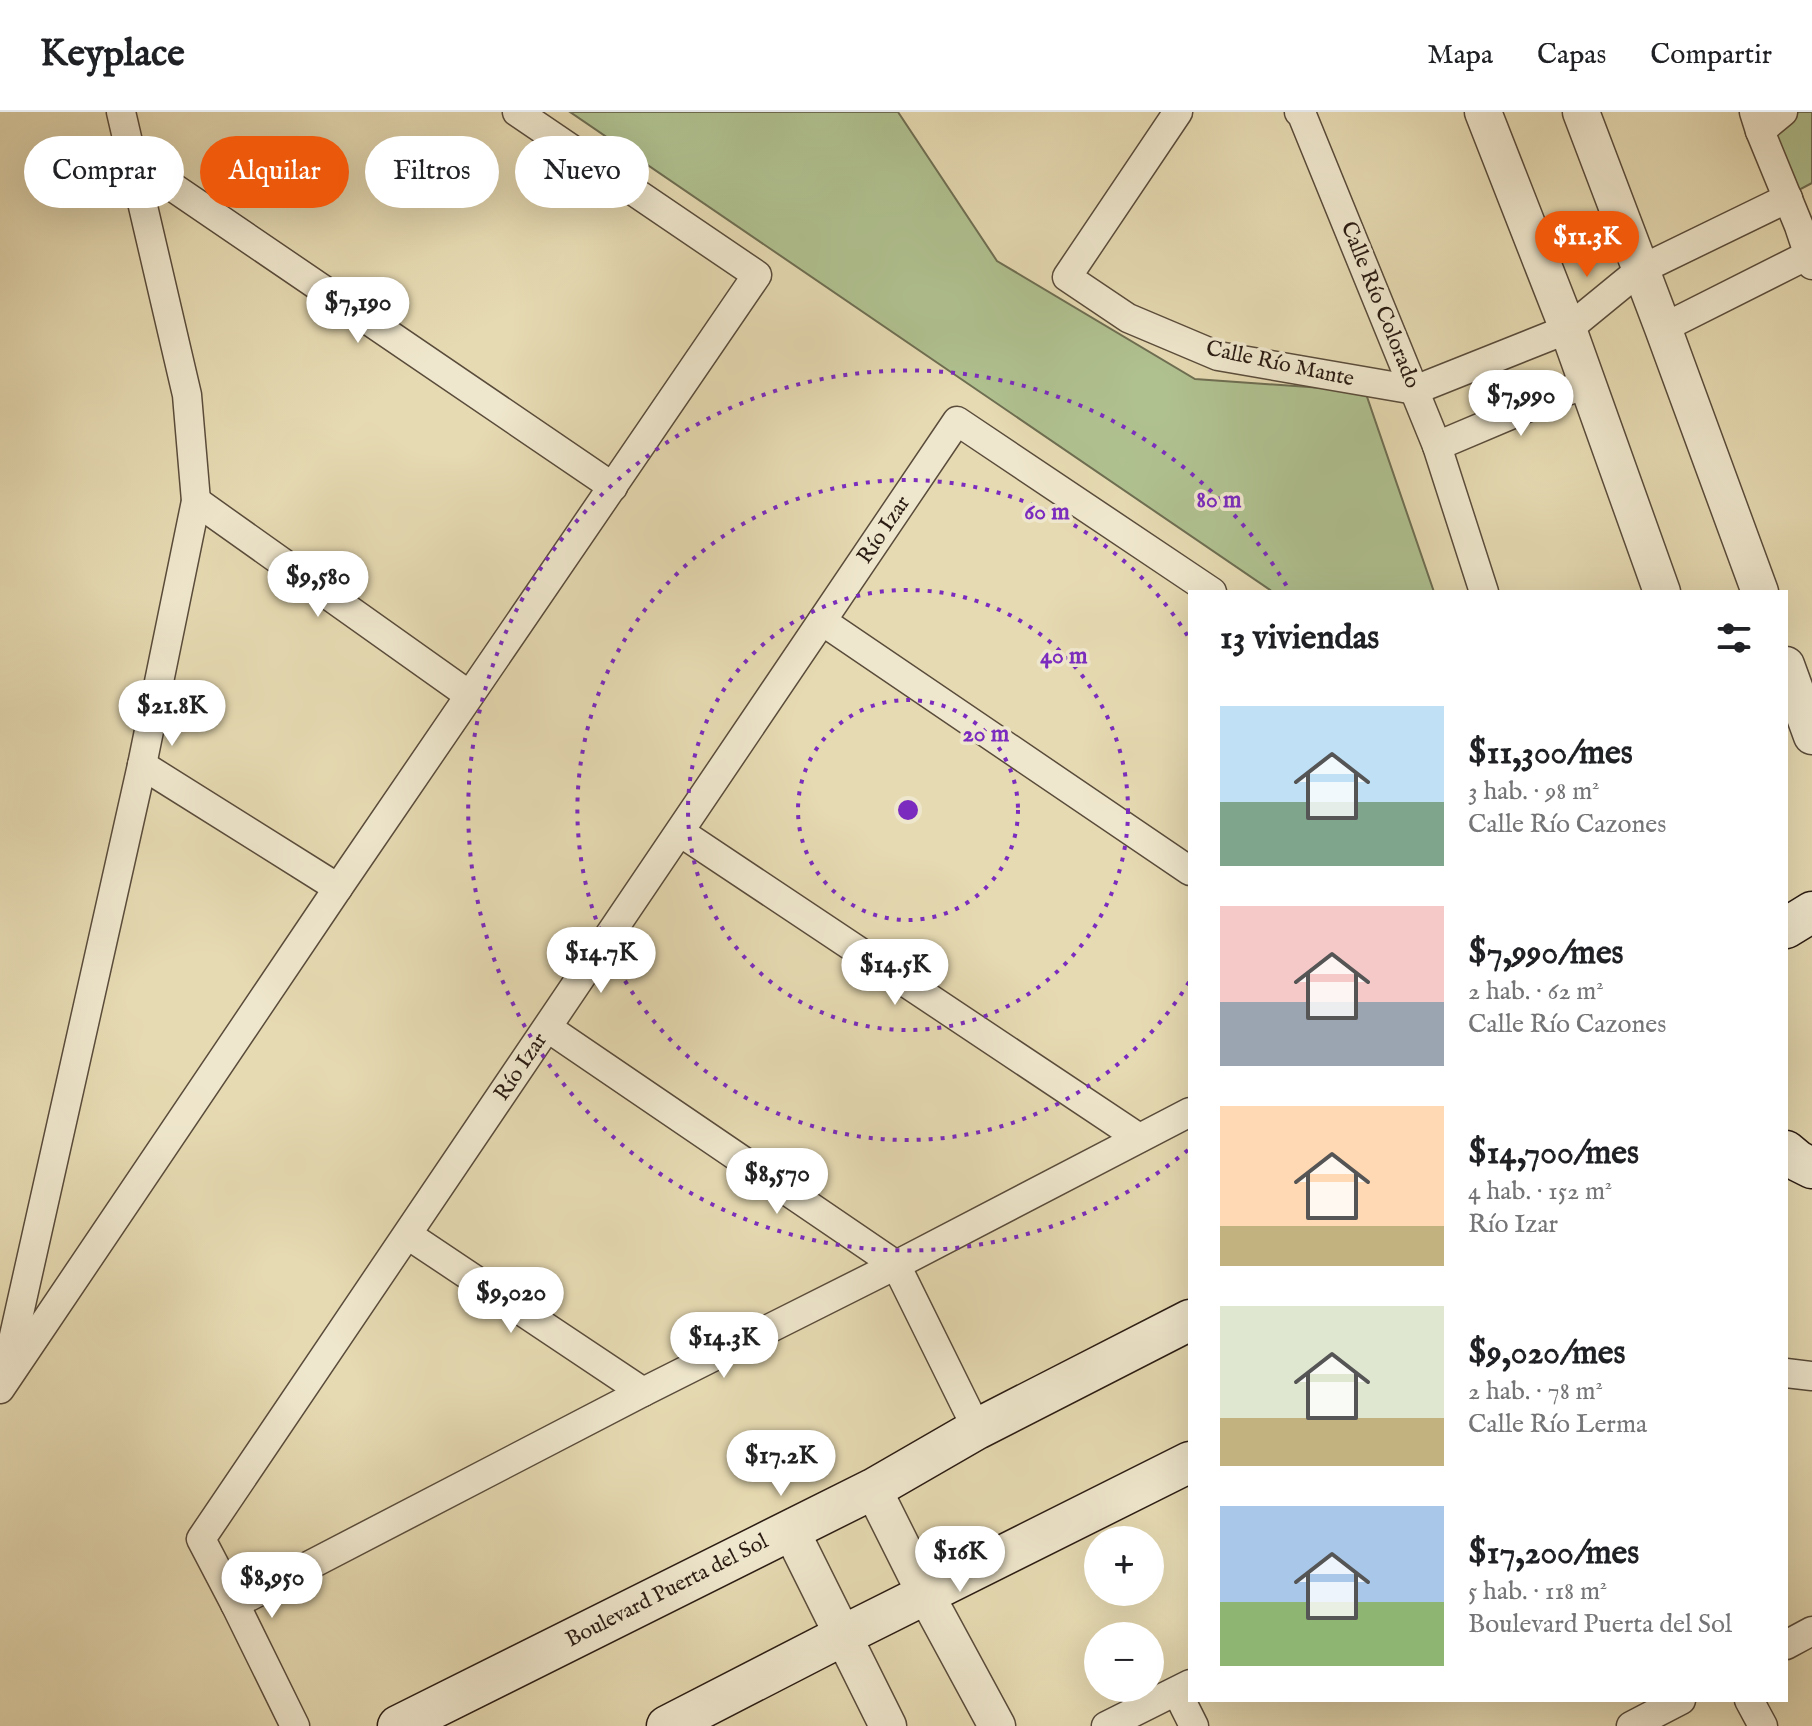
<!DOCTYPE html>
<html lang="es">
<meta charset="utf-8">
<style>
:root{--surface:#fff;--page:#f6f6f6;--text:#202124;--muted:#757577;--line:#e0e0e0;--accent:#ea580c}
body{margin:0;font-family:"IM FELL English",serif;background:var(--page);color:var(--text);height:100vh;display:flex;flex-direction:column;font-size:30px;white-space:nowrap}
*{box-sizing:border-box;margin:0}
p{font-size:26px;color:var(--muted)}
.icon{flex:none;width:44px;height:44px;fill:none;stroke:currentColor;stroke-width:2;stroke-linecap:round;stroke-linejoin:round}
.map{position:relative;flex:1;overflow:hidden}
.sheet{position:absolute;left:1188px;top:478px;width:600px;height:1112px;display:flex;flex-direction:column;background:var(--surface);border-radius:0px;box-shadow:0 8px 32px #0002}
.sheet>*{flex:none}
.hud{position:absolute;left:24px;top:24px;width:760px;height:72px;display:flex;gap:16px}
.tools{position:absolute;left:1084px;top:1414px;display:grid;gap:16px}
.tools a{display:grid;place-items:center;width:80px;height:80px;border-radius:50%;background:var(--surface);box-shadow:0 8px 32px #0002;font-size:40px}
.price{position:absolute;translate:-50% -68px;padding:0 18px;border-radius:28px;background:#fff;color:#222;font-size:26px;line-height:52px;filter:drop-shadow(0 2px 4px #0008)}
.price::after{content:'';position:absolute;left:50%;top:48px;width:24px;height:18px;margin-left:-12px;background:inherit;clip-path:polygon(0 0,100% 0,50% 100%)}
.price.on{background:var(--accent);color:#fff}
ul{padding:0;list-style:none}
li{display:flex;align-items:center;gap:24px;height:200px;padding:0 32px}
li span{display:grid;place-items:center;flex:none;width:224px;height:160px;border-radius:0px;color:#555}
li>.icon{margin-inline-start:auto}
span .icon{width:96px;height:96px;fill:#fffc;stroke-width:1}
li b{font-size:34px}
h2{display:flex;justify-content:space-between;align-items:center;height:96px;padding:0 32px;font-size:34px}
.chip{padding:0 28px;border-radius:36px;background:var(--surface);box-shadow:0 8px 32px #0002;font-size:28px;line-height:72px}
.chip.on{background:var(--accent);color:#fff}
header{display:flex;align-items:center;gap:48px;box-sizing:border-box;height:112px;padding:0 40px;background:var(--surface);border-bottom:2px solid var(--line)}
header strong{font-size:38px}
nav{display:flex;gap:44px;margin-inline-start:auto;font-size:28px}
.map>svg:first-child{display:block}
.green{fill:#b0c190;stroke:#6e6e52;stroke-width:2}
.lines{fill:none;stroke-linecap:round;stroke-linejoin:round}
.minor-casing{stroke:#5a4c3b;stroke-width:31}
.tertiary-casing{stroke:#5a4c3b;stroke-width:39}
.secondary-casing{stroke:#2b1c13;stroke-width:43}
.minor{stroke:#efe7cd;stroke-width:28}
.tertiary{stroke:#efe7cd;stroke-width:36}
.secondary{stroke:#efe7cd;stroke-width:40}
.ring{fill:none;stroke:#7b2cbf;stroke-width:4;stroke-dasharray:4 8}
.labels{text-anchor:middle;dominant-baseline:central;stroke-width:7;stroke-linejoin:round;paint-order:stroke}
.street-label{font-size:22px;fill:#2b1c13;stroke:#efe7cd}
.centre{fill:#7b2cbf;stroke:#efe7cd;stroke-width:4}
.ring-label{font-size:24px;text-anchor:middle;font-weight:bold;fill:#7b2cbf;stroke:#efe7cd;stroke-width:7;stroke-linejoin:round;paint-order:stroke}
</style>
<header>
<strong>Keyplace</strong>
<nav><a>Mapa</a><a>Capas</a><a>Compartir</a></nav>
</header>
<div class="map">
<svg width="1812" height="1614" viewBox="0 0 1812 1614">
<rect width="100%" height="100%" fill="#e6dab2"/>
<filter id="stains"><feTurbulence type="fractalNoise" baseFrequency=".0025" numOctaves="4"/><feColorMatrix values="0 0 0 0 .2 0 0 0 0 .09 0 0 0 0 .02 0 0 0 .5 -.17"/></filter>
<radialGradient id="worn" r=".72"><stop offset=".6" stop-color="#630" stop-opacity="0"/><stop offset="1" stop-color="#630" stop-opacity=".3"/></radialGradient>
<g class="green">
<path d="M570 0H898L997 149 1195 267 1365 279 1434 480H1273Z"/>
<path d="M1788 0H1812V71L1797 79 1767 32Z"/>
</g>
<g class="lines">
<defs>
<g id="minor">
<path d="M1178 0 1067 165 1128 206 1218 244 1415 278 1568 217 1640 158 1788 86"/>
<path d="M1299 0 1302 3 1437 334 1484 480"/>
<path d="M1754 0 1760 19 1799 114 1812 153"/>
<path d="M1760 19 1783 0"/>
<path d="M133 48 613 375"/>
<path d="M1663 216 1808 143"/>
<path d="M1437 334 1586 271"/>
<path d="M196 389 469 583"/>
<path d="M822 509 1190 759"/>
<path d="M142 653 338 776"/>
<path d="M680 720 1139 1026"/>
<path d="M548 916 896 1153 977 1317"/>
<path d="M408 1123 643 1280"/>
<path d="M7 1255 142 653 196 389 187 283 121 0"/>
<path d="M1786 1261 1812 1264"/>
<path d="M0 1277 338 776 757 163 517 0"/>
<path d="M235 1492 643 1280 896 1153 1190 1000"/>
<path d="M1786 1533 1812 1519"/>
<path d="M1177 1580 1194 1614"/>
<path d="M1749 1588 1763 1614"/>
<path d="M295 1614 235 1492 201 1427 957 309 1212 480"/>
<path d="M1106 1614 1190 1572"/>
<path d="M1631 1614 1681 1588"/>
</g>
<g id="tertiary">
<path d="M1483 0 1568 217 1662 480"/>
<path d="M1581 0 1663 216 1760 480"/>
<path d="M1786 553 1812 624"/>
<path d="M873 1377 926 1483 997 1614"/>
<path d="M790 1417 888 1614"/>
</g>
<g id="secondary">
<path d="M1786 816 1812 800"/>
<path d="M1786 1039 1798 1049 1812 1056"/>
<path d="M398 1614 873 1377 977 1317 1190 1208"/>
<path d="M667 1614 844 1523 1190 1350"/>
</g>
</defs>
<use href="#minor" class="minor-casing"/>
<use href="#tertiary" class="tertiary-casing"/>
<use href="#secondary" class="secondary-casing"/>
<use href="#minor" class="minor"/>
<use href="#tertiary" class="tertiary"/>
<use href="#secondary" class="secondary"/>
</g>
<g class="ring">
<circle cx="908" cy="698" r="110"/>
<circle cx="908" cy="698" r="220"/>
<path d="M1189 870A330 330 0 1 1 1189 526"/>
<path d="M1188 1038A440 440 0 1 1 1289 478"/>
</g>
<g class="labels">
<g class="street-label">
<text transform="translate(1380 193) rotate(68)">Calle Río Colorado</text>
<text transform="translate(1280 252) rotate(12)">Calle Río Mante</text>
<text transform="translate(884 418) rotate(-56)">Río Izar</text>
<text transform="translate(521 955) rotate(-56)">Río Izar</text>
<text transform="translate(667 1479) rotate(-27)">Boulevard Puerta del Sol</text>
</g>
</g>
<circle cx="908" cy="698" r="12" class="centre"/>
<g class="ring-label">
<text x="1219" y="395">80 m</text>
<text x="1047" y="407">60 m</text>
<text x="1064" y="551">40 m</text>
<text x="986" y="629">20 m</text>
</g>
<rect width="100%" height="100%" filter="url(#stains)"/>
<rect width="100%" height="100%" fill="url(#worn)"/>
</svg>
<div class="tools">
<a>+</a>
<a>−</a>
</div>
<b class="price on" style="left:1587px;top:167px">$11.3K</b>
<b class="price" style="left:358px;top:233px">$7,190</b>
<b class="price" style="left:1521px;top:326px">$7,990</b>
<b class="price" style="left:318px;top:507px">$9,580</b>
<b class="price" style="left:172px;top:636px">$21.8K</b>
<b class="price" style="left:601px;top:883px">$14.7K</b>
<b class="price" style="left:895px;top:895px">$14.5K</b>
<b class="price" style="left:777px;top:1104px">$8,570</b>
<b class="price" style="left:511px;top:1223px">$9,020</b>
<b class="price" style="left:724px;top:1268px">$14.3K</b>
<b class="price" style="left:781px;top:1386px">$17.2K</b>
<b class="price" style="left:960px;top:1482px">$16K</b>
<b class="price" style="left:272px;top:1508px">$8,950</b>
<div class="hud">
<a class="chip">Comprar</a>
<a class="chip on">Alquilar</a>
<a class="chip">Filtros</a>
<a class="chip">Nuevo</a>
</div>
<section class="sheet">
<h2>13 viviendas<svg class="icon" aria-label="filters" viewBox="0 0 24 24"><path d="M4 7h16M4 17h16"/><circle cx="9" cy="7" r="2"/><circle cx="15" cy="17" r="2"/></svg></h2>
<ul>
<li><span style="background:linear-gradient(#bfe0f5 60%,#7fa58c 0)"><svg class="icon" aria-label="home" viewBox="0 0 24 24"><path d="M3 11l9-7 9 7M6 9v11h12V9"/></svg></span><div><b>$11,300/mes</b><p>3 hab. · 98 m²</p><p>Calle Río Cazones</p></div></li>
<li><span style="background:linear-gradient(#f6c9c9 60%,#9aa5b1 0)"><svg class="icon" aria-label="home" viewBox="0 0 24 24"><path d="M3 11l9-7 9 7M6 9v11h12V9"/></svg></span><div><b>$7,990/mes</b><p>2 hab. · 62 m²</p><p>Calle Río Cazones</p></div></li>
<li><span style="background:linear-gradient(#ffd9b3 75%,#c2b280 0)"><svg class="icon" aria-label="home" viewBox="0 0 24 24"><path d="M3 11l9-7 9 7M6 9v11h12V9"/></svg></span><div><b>$14,700/mes</b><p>4 hab. · 152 m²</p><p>Río Izar</p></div></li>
<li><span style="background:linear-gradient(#dfe7d0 70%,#c2b280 0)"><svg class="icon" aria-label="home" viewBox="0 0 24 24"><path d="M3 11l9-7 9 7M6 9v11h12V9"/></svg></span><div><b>$9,020/mes</b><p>2 hab. · 78 m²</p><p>Calle Río Lerma</p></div></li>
<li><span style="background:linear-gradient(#a9c7e8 60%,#8fb573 0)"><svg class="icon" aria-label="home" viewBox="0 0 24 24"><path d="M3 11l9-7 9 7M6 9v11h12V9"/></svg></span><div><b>$17,200/mes</b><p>5 hab. · 118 m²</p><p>Boulevard Puerta del Sol</p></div></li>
</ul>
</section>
</div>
